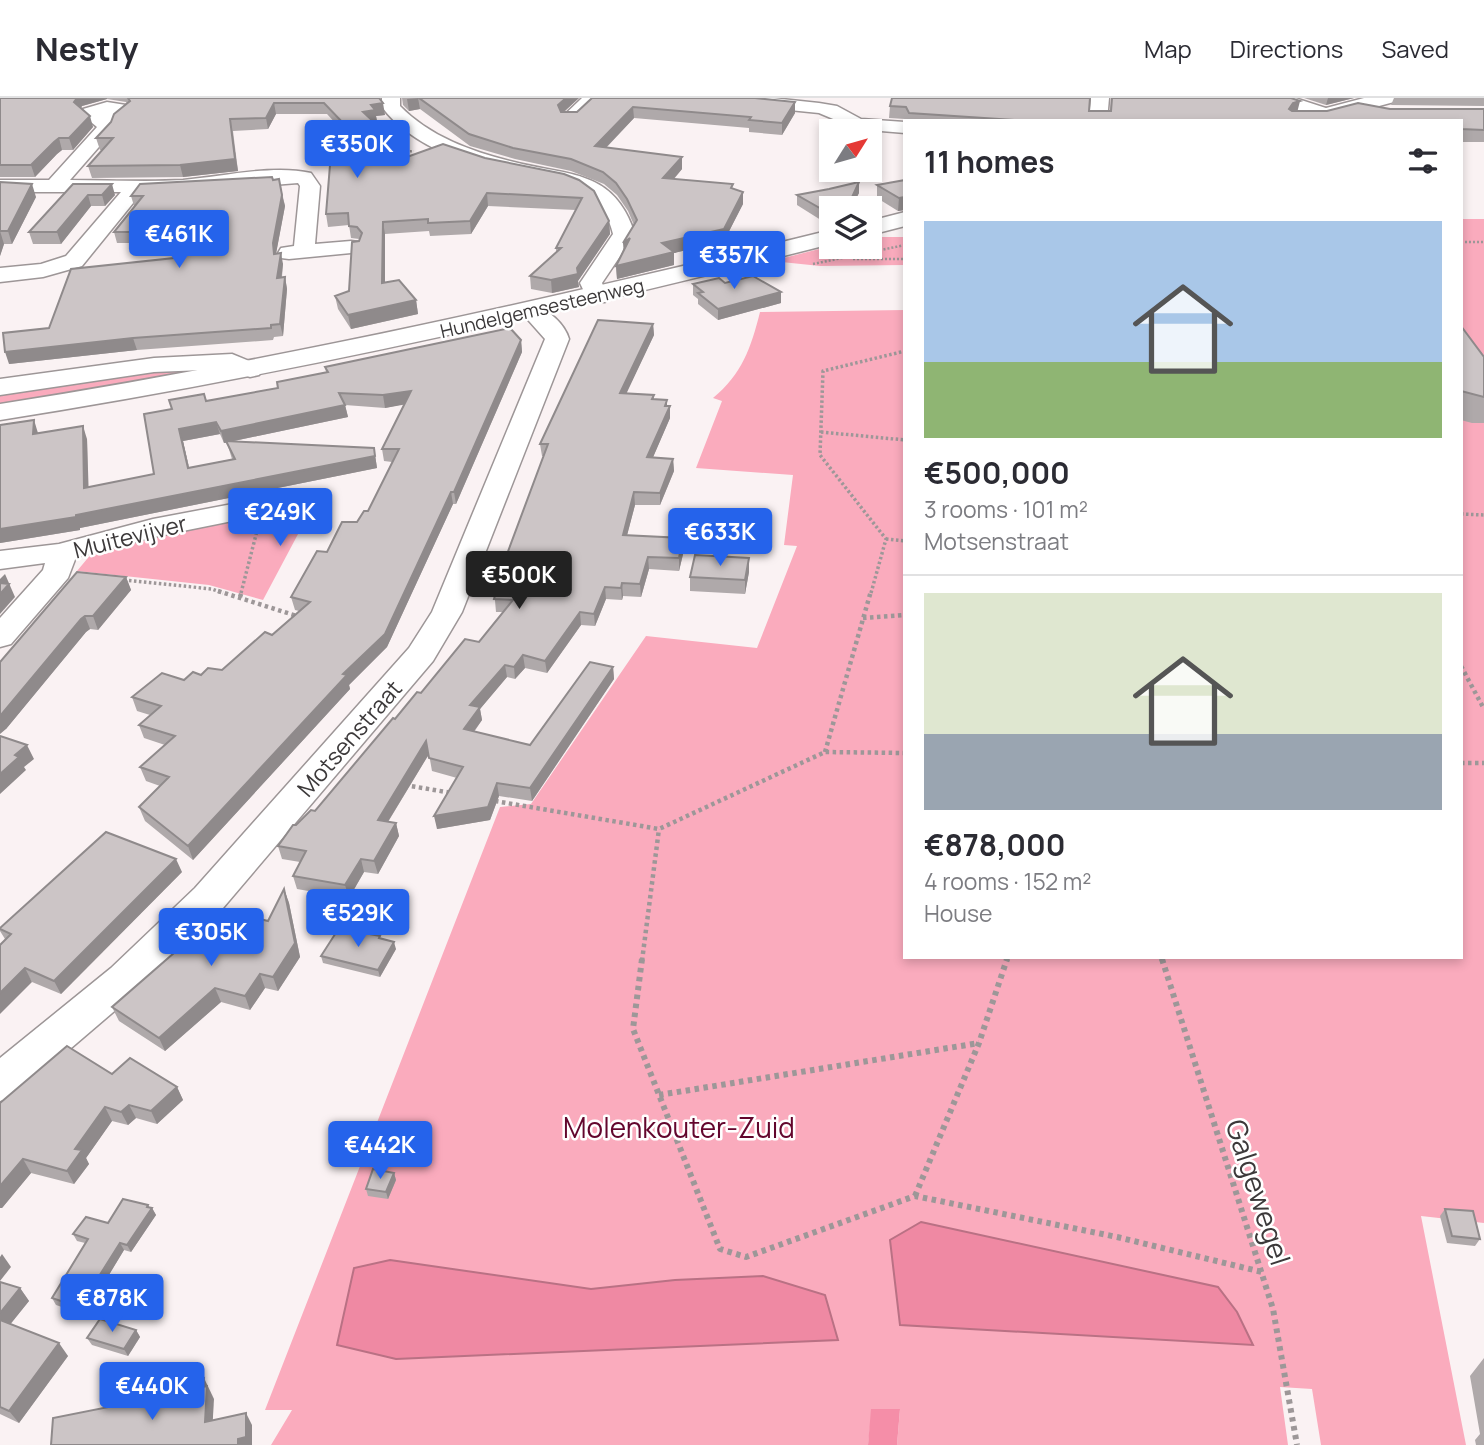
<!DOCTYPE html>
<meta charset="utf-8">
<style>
:root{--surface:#fff;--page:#f2f2f3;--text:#2b2b33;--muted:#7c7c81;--line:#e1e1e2;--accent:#2563eb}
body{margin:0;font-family:Manrope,sans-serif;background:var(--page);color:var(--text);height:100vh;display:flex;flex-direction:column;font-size:26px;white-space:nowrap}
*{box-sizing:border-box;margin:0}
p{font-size:23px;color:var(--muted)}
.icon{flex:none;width:38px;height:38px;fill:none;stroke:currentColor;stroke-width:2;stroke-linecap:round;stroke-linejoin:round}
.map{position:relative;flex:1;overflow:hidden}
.sheet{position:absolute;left:903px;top:21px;width:560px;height:840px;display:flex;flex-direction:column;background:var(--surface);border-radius:0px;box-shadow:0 4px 10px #0003}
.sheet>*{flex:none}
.needle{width:46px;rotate:53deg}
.tools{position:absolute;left:819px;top:21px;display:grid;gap:14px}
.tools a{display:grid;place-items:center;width:63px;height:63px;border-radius:0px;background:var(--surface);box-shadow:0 4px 10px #0003;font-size:35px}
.price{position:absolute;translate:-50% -60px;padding:0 16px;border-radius:7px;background:var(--accent);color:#fff;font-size:23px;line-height:46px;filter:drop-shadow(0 2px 4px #0008)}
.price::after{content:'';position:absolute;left:50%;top:42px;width:21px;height:16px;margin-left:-10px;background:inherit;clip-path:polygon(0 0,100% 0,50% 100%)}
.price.active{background:#222;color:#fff}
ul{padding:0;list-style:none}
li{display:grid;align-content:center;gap:14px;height:371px;padding:0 21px}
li+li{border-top:2px solid var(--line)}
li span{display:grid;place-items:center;height:217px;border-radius:0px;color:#555}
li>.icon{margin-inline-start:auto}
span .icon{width:126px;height:126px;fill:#fffc;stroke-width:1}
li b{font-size:30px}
h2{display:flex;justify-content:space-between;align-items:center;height:84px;padding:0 21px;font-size:30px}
header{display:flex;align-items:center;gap:42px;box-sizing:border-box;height:98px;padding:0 35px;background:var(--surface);border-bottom:2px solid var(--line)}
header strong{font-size:33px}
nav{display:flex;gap:38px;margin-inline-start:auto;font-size:24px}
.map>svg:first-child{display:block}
.green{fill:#faabbd}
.forest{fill:#f58ea8}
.water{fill:#ef89a3;stroke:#b97184;stroke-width:2}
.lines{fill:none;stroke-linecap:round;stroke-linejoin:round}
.minor-casing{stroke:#9d9697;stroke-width:3}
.major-casing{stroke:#9d9697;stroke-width:3}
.path-far3{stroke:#9d9798;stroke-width:2.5;stroke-dasharray:2 2;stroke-linecap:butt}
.path-far2{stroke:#9d9798;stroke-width:3.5;stroke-dasharray:2.5 2.5;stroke-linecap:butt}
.path-far1{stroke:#9d9798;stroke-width:4.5;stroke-dasharray:3.5 3.5;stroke-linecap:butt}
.path{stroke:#9d9798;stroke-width:6;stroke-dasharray:4.5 4.5;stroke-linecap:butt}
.minor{fill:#fff;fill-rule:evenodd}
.major{fill:#fff;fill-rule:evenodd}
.wall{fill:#afa9aa;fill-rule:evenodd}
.shaded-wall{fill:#8f8a8b}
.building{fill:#ccc5c6;stroke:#8f8a8b;stroke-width:2}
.labels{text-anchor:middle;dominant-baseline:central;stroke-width:5;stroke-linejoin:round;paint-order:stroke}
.far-street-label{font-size:19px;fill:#3c393a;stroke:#fff}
.street-label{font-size:23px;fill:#3c393a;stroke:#fff}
.near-park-label{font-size:28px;fill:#63062d;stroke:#fff}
.near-street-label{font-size:28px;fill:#3c393a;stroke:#fff}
</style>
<header>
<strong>Nestly</strong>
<nav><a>Map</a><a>Directions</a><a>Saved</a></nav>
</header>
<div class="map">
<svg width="1484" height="1347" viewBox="0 0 1484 1347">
<rect width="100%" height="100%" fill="#faf2f3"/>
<g class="green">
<path d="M1461 121H1484V1125L1421 1118 1466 1347H1321L1312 1291 1280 1289 1288 1347H897L900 1311H872L868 1347H271L292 1312H265L500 709 531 706 646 538 757 550 797 448 784 447 793 377 696 370 722 303 713 300C742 276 751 250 760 214L905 212V859H1461Z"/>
<path d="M870 139H905V167L820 168 772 163 831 148 870 149Z"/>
<path d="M220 268 0 310V293L63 281Z"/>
<path d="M314 406 263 502 209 487 77 473 92 455 103 450Z"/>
</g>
<path class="forest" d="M871 1311H900L897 1347H868Z"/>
<g class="water">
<path d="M921 1124 1218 1189 1237 1214 1253 1247 900 1227 890 1142Z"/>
<path d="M390 1162 591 1191 675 1182 763 1178 825 1197 838 1242 396 1261 337 1247 354 1170Z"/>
</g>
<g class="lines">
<defs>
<g id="minor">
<path d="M382 0H400V8C430 39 473 54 514 64 569 78 614 71 635 136L602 185 608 199 605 204H589L580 185 613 136C609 120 602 105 588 96 570 83 547 82 526 78 477 70 413 51 382 9Z"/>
<path d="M582 0H601L576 24H564L561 20Z"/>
<path d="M709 0H772L819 5 837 8 861 21 905 24V35L857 31 819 15 718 5Z"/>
<path d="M1091 0H1109L1107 23H1089Z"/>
<path d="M1268 0H1295L1332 12 1335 16 1326 21 1271 4Z"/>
<path d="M107 4 126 7 131 14 115 26 112 34 70 82C107 82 145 84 183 82 222 79 273 66 311 75L320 88 315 146 351 143 359 144 362 149 359 154 351 155 289 161 281 160 278 155 281 150 294 148 300 88 298 85 181 94H142L82 168 43 179 0 184V170L41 166 66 158 121 94H0V82H49L97 29 80 15 83 11Z"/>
<path d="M533 207C548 211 565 226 569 241L462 514 433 563 223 810 139 892 15 998 0 1003V960L111 870 195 790 409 550 432 514 545 241 521 214 525 209Z"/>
<path d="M232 256 259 267 262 272 259 277 250 279 228 271 154 274 0 297V281L154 260Z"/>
<path d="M301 393 311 395 315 401 311 407 153 439 76 459 68 480 11 546 0 549V520L43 472 45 465 0 471V453L59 446 153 421Z"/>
</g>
<g id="major">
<path d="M1364 0H1397L1394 4 1323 23H1289L1292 19Z"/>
<path d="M905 114V128L870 137V123Z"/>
<path d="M831 132V146C556 216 280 278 0 322V306C280 262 556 200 831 132Z"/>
</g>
</defs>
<use href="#minor" class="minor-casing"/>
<use href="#major" class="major-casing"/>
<g class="path-far3">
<path d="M374 56 414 53"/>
<path d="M1461 144H1484"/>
<path d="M853 161H905"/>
<path d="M813 166 905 147"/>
</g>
<g class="path-far2">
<path d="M821 334 905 342"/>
<path d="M1461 416 1484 417"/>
<path d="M886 441 905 443"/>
<path d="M124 482 212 491 223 495"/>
<path d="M241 495 258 429"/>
<path d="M871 495 886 441 820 357 823 273 905 253"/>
</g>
<g class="path-far1">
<path d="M218 493 300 519"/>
<path d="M240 499 242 493"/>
<path d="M863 520 905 517"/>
<path d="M1461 568 1484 611"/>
<path d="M825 654 871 493"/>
<path d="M1461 665H1484"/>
<path d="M405 687 452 695"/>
<path d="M495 703 659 731 825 654 905 655"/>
<path d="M1161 859 1162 863"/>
<path d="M642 863 659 731"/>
<path d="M1007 863 1008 859"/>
</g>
<g class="path">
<path d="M642 861 633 931 720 1151 746 1159 915 1098 1117 1139 1262 1174"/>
<path d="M1162 861 1273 1211 1297 1347"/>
<path d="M659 997 979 945"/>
<path d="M915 1098 979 945 1007 861"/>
</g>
<use href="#minor" class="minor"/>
<use href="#major" class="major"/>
</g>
<g class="wall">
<path d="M0 0H380L385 17 376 18 377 23 374 24 376 26 378 37 377 57 394 64 485 60 564 76 609 123 610 136 578 183 579 189 552 195 531 191 530 178 556 155V150L576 112 488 108 471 136 430 138 429 133 385 136V185L416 202 418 216 351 231 338 211 335 198 349 193 359 141 351 140 349 127 328 129 326 116 359 51 327 16H276L268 31 233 33 238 73 183 79 92 80 88 68 102 52H100L96 40 127 6 126 4 107 1 82 8 81 10 93 29 73 52H62L57 56 35 79H0Z"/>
<path d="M402 0H579L564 14H577L592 0 795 4V15L782 37 749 34V30L634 20 606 50 682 71 674 81 733 91 743 106 724 143 674 155V167L617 181 616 168 634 127 628 113 617 97 604 86 571 73 515 61 470 48 420 11 409 13 403 7Z"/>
<path d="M1111 0H1291L1298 13 1390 11H1484V44H1461V23H906L905 21 889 20 890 8 1110 13Z"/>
<path d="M1304 0H1354L1326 7Z"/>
<path d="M1394 0H1484V8L1391 7Z"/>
<path d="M279 81 285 108 276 155 283 166 282 179H285L287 191 283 238 274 239 273 242 137 252 9 266 49 230 174 160 173 145H117L114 134 135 108H134L131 98Z"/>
<path d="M905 82V112L898 113 877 100V87Z"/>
<path d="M0 84 36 99 12 146H4L0 158Z"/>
<path d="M73 86 115 97 105 108H91L61 146H33L29 134Z"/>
<path d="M859 95 851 110H831L824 124 797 107V97Z"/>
<path d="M725 185 781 205 718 222 698 206V201L693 197V186Z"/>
<path d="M653 226 654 237 626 295 654 297V301L667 308 670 320 653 359 673 361 674 373 660 407H635L627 437 684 452 679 473 649 471 641 499 623 498 622 502 606 501 595 528 581 527 547 575 525 570 515 581 507 579 480 611 482 622 474 634 530 647 613 569 614 581 532 703 499 698 490 722 437 731 457 680 432 673 429 656 388 724 396 725 399 738 378 776 364 774 349 800 297 791 293 778 300 764 282 761 278 748 296 727 315 713 395 621 421 595 479 544 503 514H496L494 491 544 358H542L540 346Z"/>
<path d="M1461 228 1484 259V325H1472L1461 322Z"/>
<path d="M521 242 522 254 456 406H453L387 549 349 587 350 591 193 762 145 723 139 709 160 688 146 683 140 669 165 647 144 640 139 627 150 617 137 613 132 599 201 577 222 572 272 537 299 513 295 512 291 499 327 454 368 413 392 364 384 363 382 351 404 306 385 310 345 307 348 319 234 343 374 350 377 370 80 430V432L0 445V327L38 336 87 341 88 389 154 376 172 311 278 290 326 274 325 269ZM220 336 224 345H227L232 361 189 370 183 343Z"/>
<path d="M749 460V474L745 496 690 493V479Z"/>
<path d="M126 479 131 492 98 532 90 531 86 534 6 631 0 564Z"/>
<path d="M182 774 61 896 32 884 0 833V830Z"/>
<path d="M284 791 289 805 300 859 278 893 265 890 250 912 221 904 165 953 119 923 112 909 192 854 268 823Z"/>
<path d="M381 841 396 851 380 879 323 865 321 858Z"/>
<path d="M112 976 177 989 183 1002 157 1026 136 1020 128 1027 112 1023 86 1060 89 1066 74 1086 31 1075 2 1110 0 1005Z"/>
<path d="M394 1075 396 1082 388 1101 368 1098 366 1091Z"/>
<path d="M149 1110H152L156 1117 131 1154 124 1152 104 1185 108 1192 91 1219 56 1207 52 1200 85 1145 77 1143 73 1136 108 1125Z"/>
<path d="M1445 1111 1480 1141 1475 1148 1447 1145 1440 1118Z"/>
<path d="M0 1184 20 1190 29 1203 10 1226 68 1258 19 1325 0 1316Z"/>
<path d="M136 1232 140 1239 128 1258 92 1247 87 1240Z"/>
<path d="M1484 1260V1347H1476L1475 1342 1480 1336 1470 1278Z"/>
</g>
<g class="shaded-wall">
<path d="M77 0H107V1L82 8 77 15 74 4Z"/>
<path d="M378 0H380V6L383 5 385 17 376 18 377 23 365 26 363 14Z"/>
<path d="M418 0 420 11 409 13 407 1Z"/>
<path d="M566 0H579L559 18 558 7Z"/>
<path d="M1328 0H1354L1326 7Z"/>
<path d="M1300 3 1297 15 1290 17 1289 11 1293 5Z"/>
<path d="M795 4V15L782 37V25Z"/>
<path d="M274 5 276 16 268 31 266 20Z"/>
<path d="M633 9 634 20 596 60 595 48Z"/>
<path d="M90 18 93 29 73 52 69 40Z"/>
<path d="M230 21 238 73 183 79 180 67Z"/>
<path d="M376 26 378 37 377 69 375 57Z"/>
<path d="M59 40 62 52 57 56 35 79 31 67 54 44Z"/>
<path d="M682 59V71L664 92 663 80Z"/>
<path d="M859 84V95L851 110H838Z"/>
<path d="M32 86 36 99 12 146 8 133Z"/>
<path d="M112 86 115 97 105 108 102 97Z"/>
<path d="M743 94V106L724 143 674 155V167L617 181 616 168 662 145Z"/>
<path d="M487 95 488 108 471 136 470 123Z"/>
<path d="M88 97 91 108 61 146 57 134Z"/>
<path d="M282 97 285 108 276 156H274L273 145Z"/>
<path d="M905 99V112L898 113 899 100Z"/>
<path d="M831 112V122L824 124 825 113Z"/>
<path d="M609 123 610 136 578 183 579 189 552 195 551 182 577 170Z"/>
<path d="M383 124 385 136V199L382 185Z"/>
<path d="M0 133 4 146 0 158Z"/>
<path d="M630 140 624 157 623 145Z"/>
<path d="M281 155 283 166 280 191 277 180Z"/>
<path d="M285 179 287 191 283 238 280 226Z"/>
<path d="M781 194V205L718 222V211Z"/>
<path d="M416 202 418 216 351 231 348 217Z"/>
<path d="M653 226 654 237 621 307 620 295Z"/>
<path d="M133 240 137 252 9 266 5 254Z"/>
<path d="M521 242 522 254 456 406 454 394Z"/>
<path d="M411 293 413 305 385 310 383 297Z"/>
<path d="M667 302V313L670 308V320L648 371 647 359Z"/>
<path d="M345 307 348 319 224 345 221 333Z"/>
<path d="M34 322 38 335 37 349 33 336Z"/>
<path d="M216 324 220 336 183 343 192 382 179 331Z"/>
<path d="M83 328 87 341 89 403 84 390Z"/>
<path d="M374 350 377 370 80 430V432L0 445V431L76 417Z"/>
<path d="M673 361 674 373 660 407V395Z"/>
<path d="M451 394 453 406 387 549 349 587 350 591 193 762 188 748 343 576Z"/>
<path d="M634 394 635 407 624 449 623 437Z"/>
<path d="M683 440 684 452 679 473V460Z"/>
<path d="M648 459 649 471 641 499 640 486Z"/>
<path d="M749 460V474L745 496V482Z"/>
<path d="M5 476 15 499 0 516V481Z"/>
<path d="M126 479 131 492 98 532 93 518Z"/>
<path d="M622 485 623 498 622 502 621 490Z"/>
<path d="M605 489 606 501 595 528 594 516Z"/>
<path d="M580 514 581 527 547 575 545 563Z"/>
<path d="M85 518 90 531 86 534 6 631 0 636V618L81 521Z"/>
<path d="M523 557 525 570 515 581 514 569Z"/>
<path d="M505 567 507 579 480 611 482 622 466 644 464 631 470 607Z"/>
<path d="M613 569 614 581 532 703 530 690Z"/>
<path d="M426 643 429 656 381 735 378 722Z"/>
<path d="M27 647 34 661 24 669 26 672 0 696V676L15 657Z"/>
<path d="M497 685 499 698 490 722 437 731 434 718Z"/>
<path d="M396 725 399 738 378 776 374 763Z"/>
<path d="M176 761 182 774 61 896 54 883Z"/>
<path d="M361 761 364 774 349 800 345 787Z"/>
<path d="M284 791 289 805 300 859 278 893 273 879Z"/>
<path d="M394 844 396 851 380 879 378 872Z"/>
<path d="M25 870 32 884 0 916V895Z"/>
<path d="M260 876 265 890 250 912 245 898Z"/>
<path d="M215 890 221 904 165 953 159 940Z"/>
<path d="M177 989 183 1002 157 1026 151 1013Z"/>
<path d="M129 1007 136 1020 128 1027 121 1014Z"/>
<path d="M105 1009 112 1023 86 1060 89 1066 74 1086 67 1073 75 1051Z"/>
<path d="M23 1061 31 1075 2 1110H0V1088Z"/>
<path d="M394 1075 396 1082 388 1101 386 1094Z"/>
<path d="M148 1107 151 1113 152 1110 156 1117 131 1154 127 1147Z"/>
<path d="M120 1145 124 1152 101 1190 96 1183Z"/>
<path d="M2 1156 11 1169 0 1183V1159Z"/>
<path d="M104 1185 108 1192 91 1219 87 1212Z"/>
<path d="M20 1190 29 1203 5 1233 0 1226V1215Z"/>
<path d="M136 1232 140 1239 128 1258 124 1251Z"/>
<path d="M59 1245 68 1258 19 1325 9 1313Z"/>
<path d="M204 1280 214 1301 212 1336 205 1324 203 1289Z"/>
<path d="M246 1315 252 1327V1347H238V1341Z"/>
</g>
<g class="building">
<path d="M0 0H77L74 4 90 18 69 40H59L54 44 31 67H0Z"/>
<path d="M128 0H379L383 5 371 7 375 12 363 14 376 26 375 57 393 56V64L443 46 485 60 564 76 579 82 594 93 609 123 577 170 578 176 551 182 530 178 561 150H556L582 100 487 95 470 123 428 125V121L383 124 382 185 399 182 416 202 348 217 335 198 349 193 352 144 359 143 362 135 357 129 349 128 348 115 326 116 331 55 367 50 324 5H274L266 20 230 21 235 61 180 67 88 68 113 40H96L111 24 114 16 130 3Z"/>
<path d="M419 0H566L558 7 561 14H577L592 0H755L795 4 782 25 749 22 751 19 633 9 595 48 682 59 663 80 733 86 731 90 743 94 724 131 662 145 674 154 616 168 630 140 623 145 637 122 627 101 616 85 603 74 571 61 513 50 469 36Z"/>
<path d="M892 0H1090L1089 13H1111L1112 0H1291L1300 3 1293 5 1289 11 1292 13H1327L1358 5 1390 11H1484V32L1461 31V23H1029L909 15 906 9 890 8Z"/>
<path d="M272 79 273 82 279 81 282 97 273 145 274 156 281 155 277 180 285 179 280 226 271 227V230L133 240 5 254 3 235 49 230 71 171 174 160 172 134H114L143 98H131L140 86Z"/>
<path d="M905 82V99L899 100 877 87Z"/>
<path d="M0 84 32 86 8 133H0Z"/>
<path d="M859 84 848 108 838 110H831V112L825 113 797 97 829 91Z"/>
<path d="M73 86H112L102 97H88L57 134H29Z"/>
<path d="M753 178 781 194 718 211 698 195 703 194 693 186 719 180 725 185Z"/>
<path d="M598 222 653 226 620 295 654 297 652 301 667 302 665 308H670L647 359 673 361 660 395 634 394 623 437 683 440 679 460 648 459 640 486 622 485 621 490 605 489 594 516 580 514 545 563 523 557 514 569 505 567 470 607 480 609 464 631 530 647 590 564 613 569 530 690 497 685 488 709 434 718 463 669 429 660 426 643 378 722 396 725 374 763 361 761 345 787 293 778 306 753 278 748 293 727H296L311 712 315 713 393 620 395 621 417 594 421 595 465 541 479 544 513 502 494 501 497 491H494L548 346H540Z"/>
<path d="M1461 228 1484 259V299L1461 293Z"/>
<path d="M510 230 521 242 454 394H451L385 536 343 576 347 577 188 748 139 709 169 679 140 669 175 638 139 627 161 608 132 599 162 575 184 582 193 574 201 577 208 570 222 572 265 534 272 537 310 504 291 499 317 453 327 454 342 424H357L364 413H368L399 351H382L411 293 383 297 339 295 345 307 221 333 216 324 179 331 188 370 235 361 226 343 374 350 375 358 76 417V419L0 431V327L34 322 33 336 83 328 84 390 154 376 144 316 172 311 169 302 204 296 206 303 278 290 277 284 328 274 325 269Z"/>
<path d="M695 457 749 460 745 482 690 479Z"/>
<path d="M77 474 126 479 93 518H85L81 521 0 618V564Z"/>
<path d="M0 485 9 486 0 496Z"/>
<path d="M0 638 27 647 15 657 19 659 0 676Z"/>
<path d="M106 734 176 761 54 883 25 870 0 895V847L11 836 0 831V830Z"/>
<path d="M284 791 295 845 273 879 260 876 245 898 215 890 159 940 112 909 182 848 192 854 225 812 268 823Z"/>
<path d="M339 830 380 838 379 840 394 844 378 872 321 858Z"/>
<path d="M67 948 112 976 130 960 177 989 151 1013 129 1007 121 1014 105 1009 75 1051 82 1052 67 1073 23 1061 0 1088V1005Z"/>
<path d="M373 1071 394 1075 386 1094 366 1091Z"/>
<path d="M123 1101 148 1107 147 1109 152 1110 127 1147 120 1145 96 1183 104 1185 87 1212 52 1200 88 1141 73 1136 86 1119 108 1125Z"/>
<path d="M1445 1111 1473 1113 1480 1141 1452 1138Z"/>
<path d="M0 1184 20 1190 0 1215Z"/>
<path d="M100 1221 136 1232 124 1251 87 1240Z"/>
<path d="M0 1222 59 1245 9 1313 0 1309Z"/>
<path d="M204 1280 203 1289 207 1288 205 1324 246 1315V1339L238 1341V1347H51L53 1320 159 1299 160 1289Z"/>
</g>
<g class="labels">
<g class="far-street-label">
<text transform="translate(542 210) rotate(-13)">Hundelgemsesteenweg</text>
</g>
<g class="street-label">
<text transform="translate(130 438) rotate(-14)">Muitevijver</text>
<text transform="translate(349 640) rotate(-49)">Motsenstraat</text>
</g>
<g class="near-park-label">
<text x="679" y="1029">Molenkouter-Zuid</text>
</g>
<g class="near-street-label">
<text transform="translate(1259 1094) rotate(72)">Galgewegel</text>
</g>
</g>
</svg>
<div class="tools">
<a><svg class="needle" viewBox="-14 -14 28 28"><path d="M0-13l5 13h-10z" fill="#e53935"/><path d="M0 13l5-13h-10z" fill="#7c7c81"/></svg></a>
<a><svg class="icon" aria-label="layers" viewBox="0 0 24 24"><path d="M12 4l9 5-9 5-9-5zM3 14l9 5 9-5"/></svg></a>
</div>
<b class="price" style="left:357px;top:82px">€350K</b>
<b class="price" style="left:179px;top:172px">€461K</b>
<b class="price" style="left:734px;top:193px">€357K</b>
<b class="price" style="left:280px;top:450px">€249K</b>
<b class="price" style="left:720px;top:470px">€633K</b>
<b class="price active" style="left:519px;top:513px">€500K</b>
<b class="price" style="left:358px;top:851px">€529K</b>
<b class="price" style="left:211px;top:870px">€305K</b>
<b class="price" style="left:380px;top:1083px">€442K</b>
<b class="price" style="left:112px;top:1236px">€878K</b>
<b class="price" style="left:152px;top:1324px">€440K</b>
<section class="sheet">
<h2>11 homes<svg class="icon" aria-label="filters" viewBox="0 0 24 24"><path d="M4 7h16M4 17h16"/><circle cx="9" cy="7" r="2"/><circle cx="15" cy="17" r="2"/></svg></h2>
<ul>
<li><span style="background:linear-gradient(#a9c7e8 65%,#8fb573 0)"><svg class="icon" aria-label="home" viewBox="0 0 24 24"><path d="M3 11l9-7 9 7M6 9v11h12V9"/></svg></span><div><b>€500,000</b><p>3 rooms · 101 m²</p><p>Motsenstraat</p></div></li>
<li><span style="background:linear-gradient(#dfe7d0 65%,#9aa5b1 0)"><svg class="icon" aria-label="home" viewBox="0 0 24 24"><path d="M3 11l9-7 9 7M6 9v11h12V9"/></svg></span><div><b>€878,000</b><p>4 rooms · 152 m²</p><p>House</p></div></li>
</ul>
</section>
</div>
